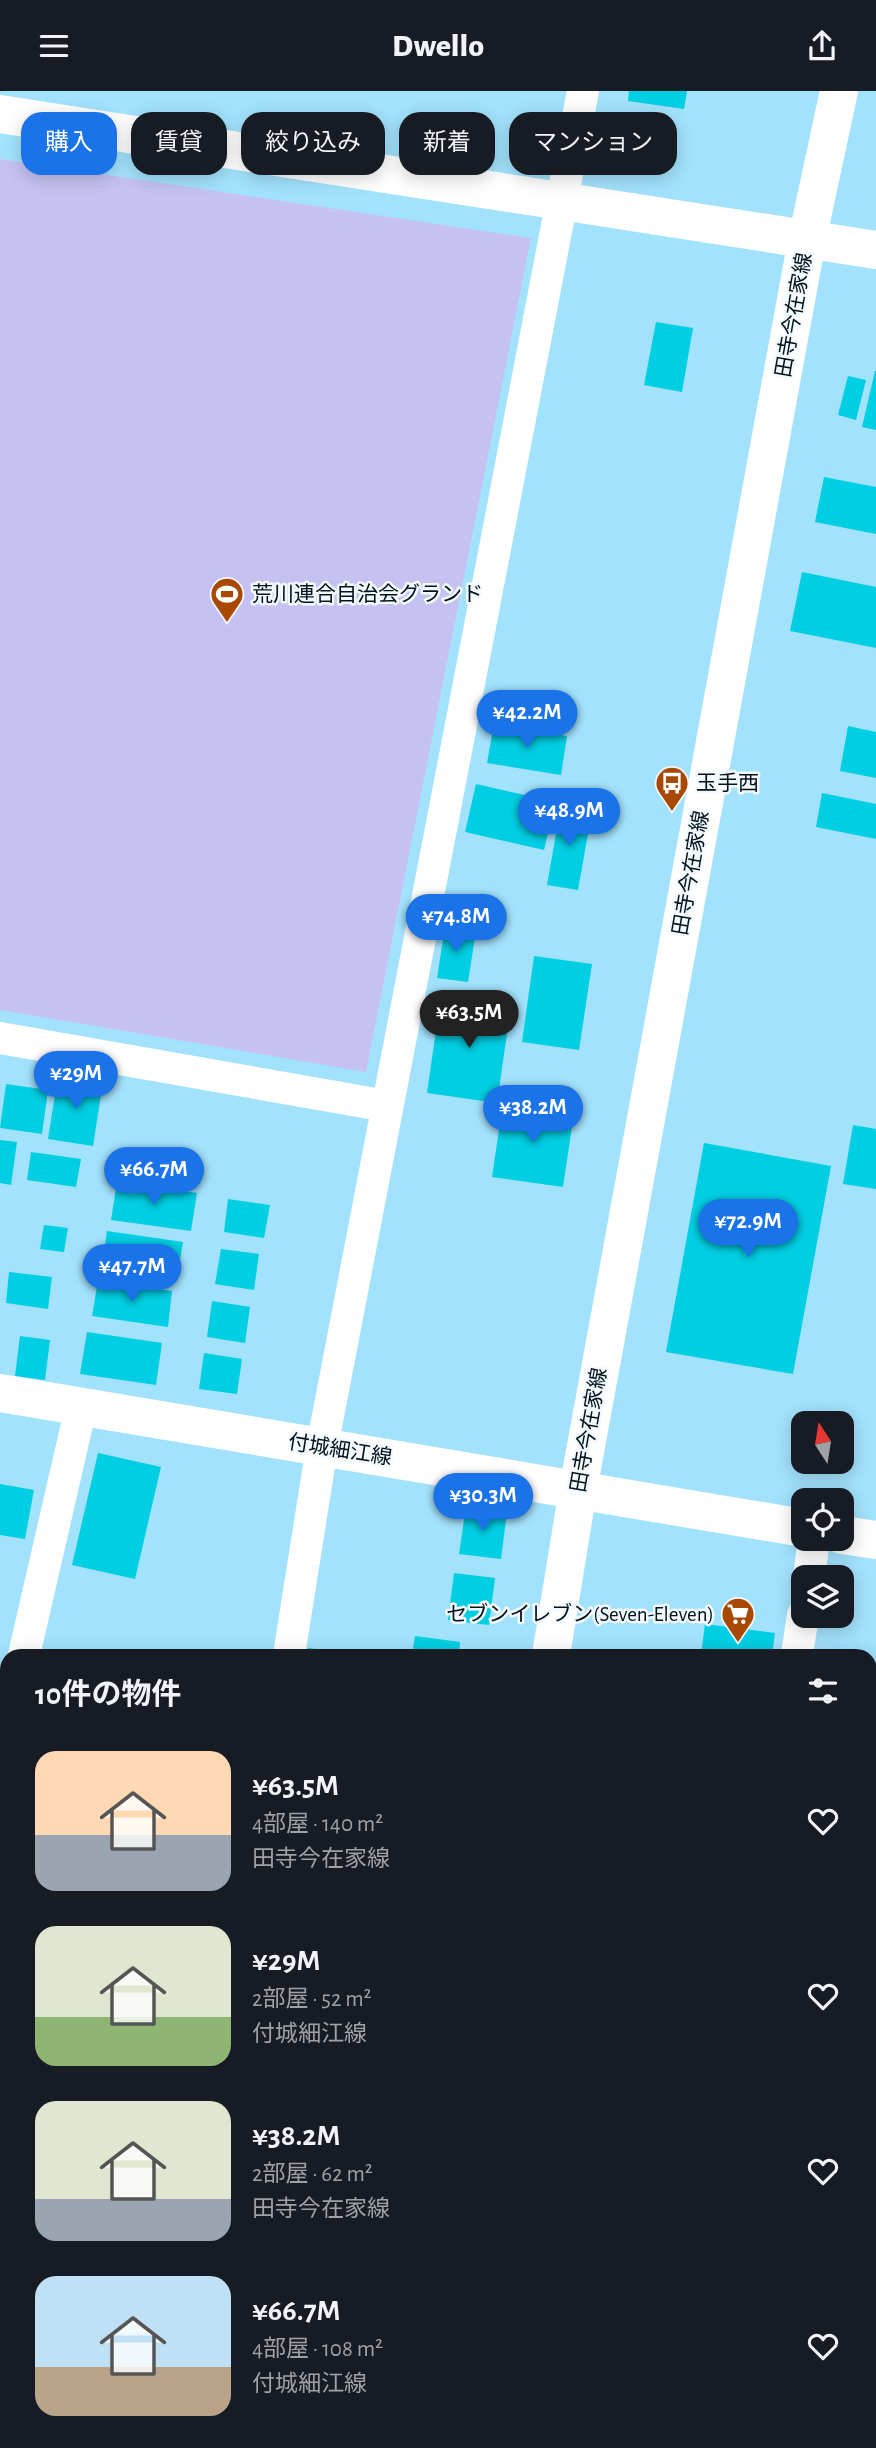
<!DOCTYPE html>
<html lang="ja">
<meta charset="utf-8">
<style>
:root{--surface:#171b24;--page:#242831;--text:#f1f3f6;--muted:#9ea1a6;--accent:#1a73e8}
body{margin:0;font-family:"Alegreya Sans","Noto Sans JP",sans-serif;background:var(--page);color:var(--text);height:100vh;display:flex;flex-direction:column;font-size:26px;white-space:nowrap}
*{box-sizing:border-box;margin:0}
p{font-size:23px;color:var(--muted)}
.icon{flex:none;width:38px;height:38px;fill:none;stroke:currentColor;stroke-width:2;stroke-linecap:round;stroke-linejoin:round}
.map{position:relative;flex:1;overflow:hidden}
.panel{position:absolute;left:0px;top:1558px;width:877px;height:800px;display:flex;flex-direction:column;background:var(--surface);border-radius:21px 21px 0 0;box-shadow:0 4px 18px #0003}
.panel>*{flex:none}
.banner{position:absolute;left:21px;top:21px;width:835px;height:63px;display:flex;gap:14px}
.needle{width:46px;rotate:348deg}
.controls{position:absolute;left:791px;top:1320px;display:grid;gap:14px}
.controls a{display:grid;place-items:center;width:63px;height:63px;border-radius:14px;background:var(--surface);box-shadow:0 4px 18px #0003;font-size:35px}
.price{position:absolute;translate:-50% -60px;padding:0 16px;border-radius:24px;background:var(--accent);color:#fff;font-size:23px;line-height:46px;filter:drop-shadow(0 2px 4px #0008)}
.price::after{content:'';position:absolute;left:50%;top:42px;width:21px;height:16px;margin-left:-10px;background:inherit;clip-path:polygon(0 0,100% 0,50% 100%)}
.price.current{background:#222;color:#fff}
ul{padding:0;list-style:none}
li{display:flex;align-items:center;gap:21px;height:175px;padding:0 35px}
li span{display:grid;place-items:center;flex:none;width:196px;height:140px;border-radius:21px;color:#555}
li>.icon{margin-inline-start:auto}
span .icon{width:84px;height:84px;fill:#fffc;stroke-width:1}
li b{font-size:30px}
h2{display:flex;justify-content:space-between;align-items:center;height:84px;padding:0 35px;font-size:30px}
.pill{padding:0 24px;border-radius:21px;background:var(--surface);box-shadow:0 4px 18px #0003;font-size:24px;line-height:63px}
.pill.current{background:var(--accent);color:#fff}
header{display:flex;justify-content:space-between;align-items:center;height:91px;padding:0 35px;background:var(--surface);font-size:32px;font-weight:800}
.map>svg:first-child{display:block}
.green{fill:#c5c2f2}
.building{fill:#00cfe3}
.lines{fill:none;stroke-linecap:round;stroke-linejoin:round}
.minor{stroke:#fff;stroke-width:32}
.tertiary{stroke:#fff;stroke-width:38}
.secondary{stroke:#fff;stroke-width:38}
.labels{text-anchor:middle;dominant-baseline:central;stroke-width:5;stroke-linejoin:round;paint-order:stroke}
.street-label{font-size:21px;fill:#00131c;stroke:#f3f9fc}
.poi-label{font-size:21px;fill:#00131c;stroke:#f3f9fc;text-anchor:start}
</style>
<header><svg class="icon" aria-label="menu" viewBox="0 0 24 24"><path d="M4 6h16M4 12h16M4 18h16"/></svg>Dwello<svg class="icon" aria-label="share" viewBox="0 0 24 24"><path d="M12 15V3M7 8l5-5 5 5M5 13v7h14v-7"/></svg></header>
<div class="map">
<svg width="876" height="2357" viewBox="0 0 876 2357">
<rect width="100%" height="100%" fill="#a3e2fd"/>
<path class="green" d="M0 68 531 147 366 981 0 919Z"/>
<g class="building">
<path d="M629 0H687L684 18 628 10Z"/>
<path d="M656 231 693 237 682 301 644 294Z"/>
<path d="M875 280H876V339L862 336Z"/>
<path d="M848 285 866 289 856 329 838 324Z"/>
<path d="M824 386 876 396V443L815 431Z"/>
<path d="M802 481 876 496V557L790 540Z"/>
<path d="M494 633 567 645 561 684 487 672Z"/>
<path d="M848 635 876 641V687L840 680Z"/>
<path d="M476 693 555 711 544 759 465 741Z"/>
<path d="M822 702 876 713V748L816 736Z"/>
<path d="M561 715 592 720 578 799 547 794Z"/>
<path d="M445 835 476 840 468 891 437 887Z"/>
<path d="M534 865 592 873 579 959 522 951Z"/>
<path d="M441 905 511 915 497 1012 427 1002Z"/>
<path d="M58 984 103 991 93 1055 48 1048Z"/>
<path d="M6 993 48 999 42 1043 0 1037Z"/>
<path d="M503 1012 574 1022 563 1096 492 1086Z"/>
<path d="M853 1034 876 1038V1098L843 1093Z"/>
<path d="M0 1049 17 1051 11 1094 0 1092Z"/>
<path d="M704 1052 831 1075 793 1283 666 1261Z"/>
<path d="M31 1061 81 1068 76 1096 27 1089Z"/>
<path d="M117 1091 197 1102 191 1140 111 1129Z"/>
<path d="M228 1108 270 1114 264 1147 224 1141Z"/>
<path d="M44 1134 68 1137 64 1161 40 1158Z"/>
<path d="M107 1140 183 1151 177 1186 102 1175Z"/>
<path d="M221 1158 259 1163 254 1199 215 1193Z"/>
<path d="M9 1181 52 1186 48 1218 6 1212Z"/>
<path d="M98 1189 172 1200 168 1236 92 1225Z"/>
<path d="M212 1210 250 1216 245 1252 207 1246Z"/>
<path d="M87 1241 162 1252 156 1294 80 1283Z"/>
<path d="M20 1245 50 1249 45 1289 15 1285Z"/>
<path d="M204 1262 242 1268 237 1303 199 1298Z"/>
<path d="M98 1362 161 1376 135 1488 72 1474Z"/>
<path d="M0 1393 34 1399 25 1448 0 1444Z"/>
<path d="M466 1415 507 1421 501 1468 459 1463Z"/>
<path d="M454 1482 495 1487 489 1534 448 1529Z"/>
<path d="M705 1533 775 1542 772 1564H701Z"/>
<path d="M415 1545 460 1551 459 1564H412Z"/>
<path d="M308 1557 358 1563V1564H307Z"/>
<path d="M0 1737 7 1738V1812L0 1811Z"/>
<path d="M0 1836 7 1838V1867L4 1883 0 1882Z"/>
<path d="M870 1932 876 1933V1976L870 1975Z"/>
<path d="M870 1985 876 1987V2020L870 2019Z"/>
<path d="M870 2045 876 2046V2076L870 2075Z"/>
<path d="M875 2109H876V2138L870 2137Z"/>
<path d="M870 2156 876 2157V2184L870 2183Z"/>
<path d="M870 2242 876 2243V2291L870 2290Z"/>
<path d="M0 2273 7 2274V2313L0 2312Z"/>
<path d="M0 2332 7 2333V2350H25L23 2357H0Z"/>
<path d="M199 2350H279L278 2357H198Z"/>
</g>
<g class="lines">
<g class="minor">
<path d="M0 947 387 1015"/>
<path d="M809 1486 814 1447"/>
<path d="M24 1564 81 1316"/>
<path d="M289 1564 322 1356 583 0"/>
<path d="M797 1564 803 1524"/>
<path d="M870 1655 876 1656"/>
<path d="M0 1667 7 1637"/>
<path d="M0 1698 7 1699"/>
<path d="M870 1839 876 1840"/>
<path d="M0 1933 7 1934"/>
<path d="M0 2170 7 2171"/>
<path d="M161 2357 162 2350"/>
<path d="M671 2357 672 2350"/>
</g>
<path class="tertiary" d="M0 23 876 159"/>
<g class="secondary">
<path d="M0 1302 803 1437"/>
<path d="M842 1444 876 1449"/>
<path d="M551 1564 578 1399 807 149 839 0"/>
<path d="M417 2357 418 2350"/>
</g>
</g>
<defs>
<symbol id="stadium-pin" viewBox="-11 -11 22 30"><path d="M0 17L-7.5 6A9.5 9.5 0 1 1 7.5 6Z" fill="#a94802" stroke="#f3f9fc"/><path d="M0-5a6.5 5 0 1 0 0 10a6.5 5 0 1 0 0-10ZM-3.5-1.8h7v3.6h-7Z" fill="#fff"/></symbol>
<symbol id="bus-pin" viewBox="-11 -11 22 30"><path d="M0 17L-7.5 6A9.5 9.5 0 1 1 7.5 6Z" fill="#a94802" stroke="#f3f9fc"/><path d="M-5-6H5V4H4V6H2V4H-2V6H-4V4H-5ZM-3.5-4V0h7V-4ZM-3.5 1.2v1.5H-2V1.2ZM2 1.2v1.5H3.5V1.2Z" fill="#fff"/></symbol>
<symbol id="supermarket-pin" viewBox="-11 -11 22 30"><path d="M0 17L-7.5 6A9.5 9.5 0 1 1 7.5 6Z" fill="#a94802" stroke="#f3f9fc"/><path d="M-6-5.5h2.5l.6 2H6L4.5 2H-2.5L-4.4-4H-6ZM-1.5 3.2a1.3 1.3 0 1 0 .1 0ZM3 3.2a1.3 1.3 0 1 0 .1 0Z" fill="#fff"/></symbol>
</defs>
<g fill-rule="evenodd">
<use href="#stadium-pin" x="208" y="484" width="38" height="52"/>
<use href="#bus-pin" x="653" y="673" width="38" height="52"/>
<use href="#supermarket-pin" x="719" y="1504" width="38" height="52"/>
</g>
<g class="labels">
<g class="street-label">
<text transform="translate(794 224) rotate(-80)">田寺今在家線</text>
<text transform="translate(691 782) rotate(-80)">田寺今在家線</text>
<text transform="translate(589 1339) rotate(-80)">田寺今在家線</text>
<text transform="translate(340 1359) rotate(9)">付城細江線</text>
</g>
<g class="poi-label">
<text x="252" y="503">荒川連合自治会グランド</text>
<text x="696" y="692">玉手西</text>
<text x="714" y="1523" text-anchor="end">セブンイレブン(Seven-Eleven)</text>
</g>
</g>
</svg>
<div class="controls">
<a><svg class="needle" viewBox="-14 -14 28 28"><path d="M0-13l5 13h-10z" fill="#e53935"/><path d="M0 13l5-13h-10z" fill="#9ea1a6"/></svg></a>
<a><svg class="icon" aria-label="locate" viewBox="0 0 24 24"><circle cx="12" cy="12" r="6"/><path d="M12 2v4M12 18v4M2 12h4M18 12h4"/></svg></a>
<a><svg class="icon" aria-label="layers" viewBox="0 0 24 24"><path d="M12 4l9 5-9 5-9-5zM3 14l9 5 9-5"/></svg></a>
</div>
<b class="price" style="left:527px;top:659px">¥42.2M</b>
<b class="price" style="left:569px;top:757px">¥48.9M</b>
<b class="price" style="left:456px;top:863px">¥74.8M</b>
<b class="price current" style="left:469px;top:959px">¥63.5M</b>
<b class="price" style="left:76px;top:1020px">¥29M</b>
<b class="price" style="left:533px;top:1054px">¥38.2M</b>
<b class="price" style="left:154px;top:1116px">¥66.7M</b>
<b class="price" style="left:748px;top:1168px">¥72.9M</b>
<b class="price" style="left:132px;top:1213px">¥47.7M</b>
<b class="price" style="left:483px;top:1442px">¥30.3M</b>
<div class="banner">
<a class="pill current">購入</a>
<a class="pill">賃貸</a>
<a class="pill">絞り込み</a>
<a class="pill">新着</a>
<a class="pill">マンション</a>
</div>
<section class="panel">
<h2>10件の物件<svg class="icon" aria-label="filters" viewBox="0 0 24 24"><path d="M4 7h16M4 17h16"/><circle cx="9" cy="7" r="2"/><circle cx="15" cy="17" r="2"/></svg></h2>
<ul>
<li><span style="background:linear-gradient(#ffd9b3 60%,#9aa5b1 0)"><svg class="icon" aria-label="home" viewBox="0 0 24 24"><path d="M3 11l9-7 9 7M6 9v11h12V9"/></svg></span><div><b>¥63.5M</b><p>4部屋 · 140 m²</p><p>田寺今在家線</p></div><svg class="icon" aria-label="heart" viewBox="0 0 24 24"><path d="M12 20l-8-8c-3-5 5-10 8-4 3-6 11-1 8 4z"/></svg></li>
<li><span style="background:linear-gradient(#dfe7d0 65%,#8fb573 0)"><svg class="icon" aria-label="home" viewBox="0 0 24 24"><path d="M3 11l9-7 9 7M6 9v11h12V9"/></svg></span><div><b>¥29M</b><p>2部屋 · 52 m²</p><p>付城細江線</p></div><svg class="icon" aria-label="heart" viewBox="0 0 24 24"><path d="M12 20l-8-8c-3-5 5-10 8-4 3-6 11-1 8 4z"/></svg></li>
<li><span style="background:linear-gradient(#dfe7d0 70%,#9aa5b1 0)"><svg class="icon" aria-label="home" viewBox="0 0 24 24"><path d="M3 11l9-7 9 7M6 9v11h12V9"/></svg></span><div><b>¥38.2M</b><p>2部屋 · 62 m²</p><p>田寺今在家線</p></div><svg class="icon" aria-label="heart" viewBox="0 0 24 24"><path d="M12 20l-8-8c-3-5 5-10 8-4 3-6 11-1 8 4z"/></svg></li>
<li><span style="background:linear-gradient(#bfe0f5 65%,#b9a48a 0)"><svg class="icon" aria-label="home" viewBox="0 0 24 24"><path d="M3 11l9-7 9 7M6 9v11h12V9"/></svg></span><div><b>¥66.7M</b><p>4部屋 · 108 m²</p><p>付城細江線</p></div><svg class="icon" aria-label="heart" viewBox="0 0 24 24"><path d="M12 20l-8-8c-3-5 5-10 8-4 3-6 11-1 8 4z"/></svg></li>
</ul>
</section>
</div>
